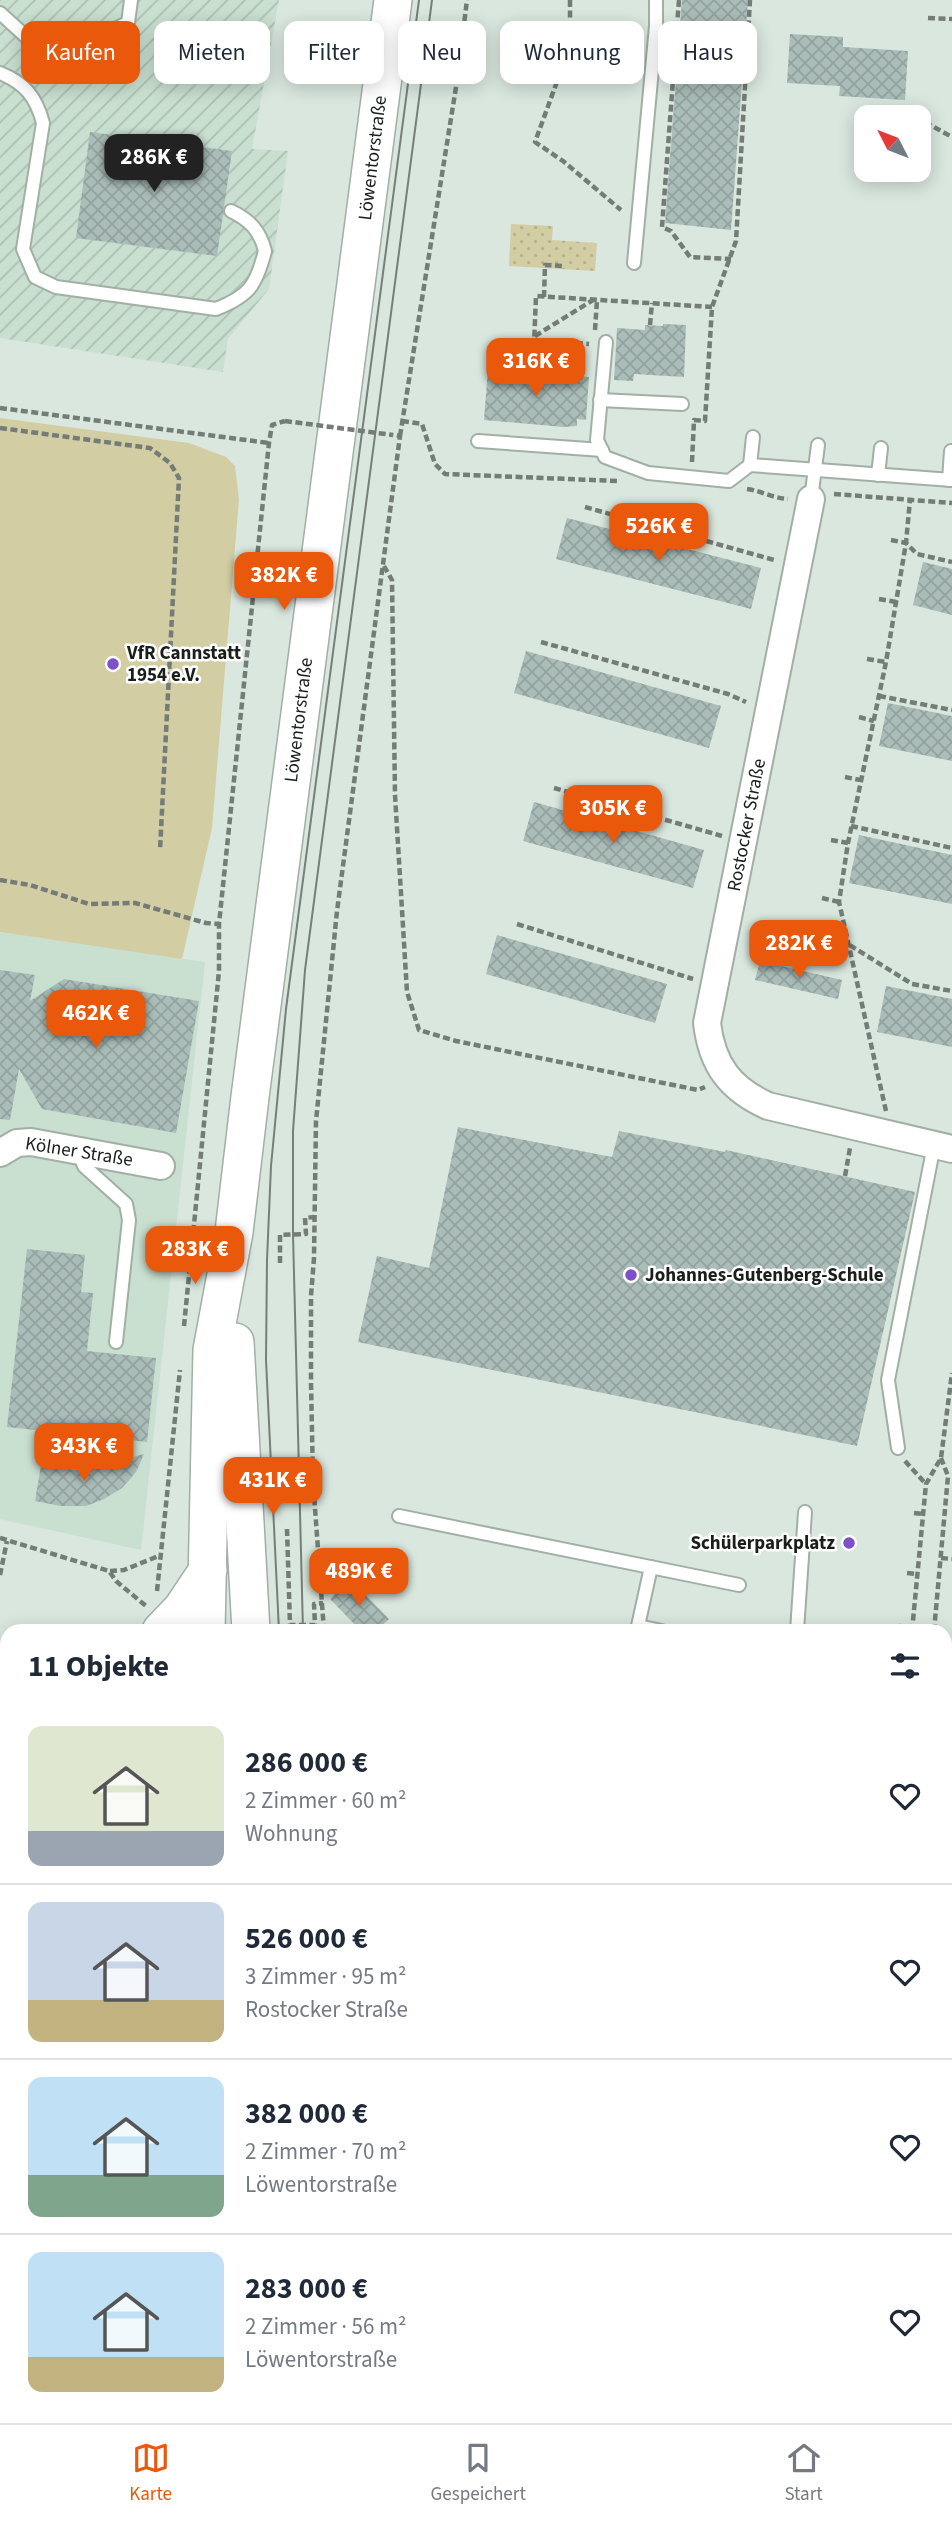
<!DOCTYPE html>
<html lang="de">
<meta charset="utf-8">
<style>
:root{--surface:#fff;--page:#f6f6f7;--text:#1f2937;--muted:#747a83;--line:#e0e1e3;--accent:#ea580c}
body{margin:0;font-family:"Source Sans 3",sans-serif;background:var(--page);color:var(--text);height:100vh;display:flex;flex-direction:column;font-size:26px;white-space:nowrap}
*{box-sizing:border-box;margin:0}
p{font-size:23px;color:var(--muted)}
.icon{flex:none;width:38px;height:38px;fill:none;stroke:currentColor;stroke-width:2;stroke-linecap:round;stroke-linejoin:round}
.map{position:relative;flex:1;overflow:hidden}
.drawer{position:absolute;left:0px;top:1624px;width:952px;height:800px;display:flex;flex-direction:column;background:var(--surface);border-radius:21px 21px 0 0;box-shadow:0 4px 18px #0003}
.drawer>*{flex:none}
.banner{position:absolute;left:21px;top:21px;width:910px;height:63px;display:flex;gap:14px}
.needle{width:46px;rotate:312deg}
.tools{position:absolute;left:854px;top:105px;display:grid;gap:14px}
.tools a{display:grid;place-items:center;width:77px;height:77px;border-radius:14px;background:var(--surface);box-shadow:0 4px 18px #0003;font-size:35px}
.price{position:absolute;translate:-50% -60px;padding:0 16px;border-radius:14px;background:var(--accent);color:#fff;font-size:23px;line-height:46px;filter:drop-shadow(0 2px 4px #0008)}
.price::after{content:'';position:absolute;left:50%;top:42px;width:21px;height:16px;margin-left:-10px;background:inherit;clip-path:polygon(0 0,100% 0,50% 100%)}
.price.selected{background:#222;color:#fff}
ul{padding:0;list-style:none}
li{display:flex;align-items:center;gap:21px;height:175px;padding:0 28px}
li+li{border-top:2px solid var(--line)}
li span{display:grid;place-items:center;flex:none;width:196px;height:140px;border-radius:14px;color:#555}
li>.icon{margin-inline-start:auto}
span .icon{width:84px;height:84px;fill:#fffc;stroke-width:1}
li b{font-size:30px}
h2{display:flex;justify-content:space-between;align-items:center;height:84px;padding:0 28px;font-size:30px}
.tag{padding:0 24px;border-radius:14px;background:var(--surface);box-shadow:0 4px 18px #0003;font-size:24px;line-height:63px}
.tag.selected{background:var(--accent);color:#fff}
.dock{display:flex;justify-content:space-around;align-items:center;height:98px;border-top:2px solid var(--line);background:var(--surface);font-size:19px;color:var(--muted)}
.dock a{display:grid;justify-items:center;gap:4px}
.dock .selected{color:var(--accent)}
.map>svg:first-child{display:block}
.built{fill:#c9dfd0}
.industrial{fill:url(#industrial-furrows)}
.park{fill:url(#park-dots)}
.pitch{fill:#d3cda4}
.building{fill:url(#building-cross-hatch)}
.lines{fill:none;stroke-linecap:round;stroke-linejoin:round}
.lane-casing{stroke:#a1afa5;stroke-width:16}
.street-casing{stroke:#a1afa5;stroke-width:30}
.secondary-casing{stroke:#a1afa5;stroke-width:40}
.path{stroke:#737c76;stroke-width:4.5;stroke-dasharray:7 3.5;stroke-linecap:butt}
.lane{stroke:#fff;stroke-width:12}
.street{stroke:#fff;stroke-width:26}
.secondary{stroke:#fff;stroke-width:37}
.tram{stroke:#767f79;stroke-width:2}
.path-bridge{stroke:#737c76;stroke-width:4.5;stroke-dasharray:7 3.5;stroke-linecap:butt}
.poi-dot{fill:#7c51ca;stroke:#fff;stroke-width:2.5}
.labels{text-anchor:middle;dominant-baseline:central;stroke-width:5;stroke-linejoin:round;paint-order:stroke}
.street-label{font-size:19px;fill:#1a1f1c;stroke:#fff}
.poi-label{font-size:19px;font-weight:bold;fill:#1a1f1c;stroke:#fff;text-anchor:start}
</style>
<div class="map">
<svg width="952" height="2423" viewBox="0 0 952 2423">
<defs>
<pattern id="industrial-furrows" width="10" height="10" patternUnits="userSpaceOnUse" patternTransform="scale(1.75)"><rect width="10" height="10" fill="#c9dfd0"/><path d="M-1 1l2-2M0 10L10 0M9 11l2-2" fill="none" stroke="#acbfb2"/></pattern>
<pattern id="park-dots" width="8" height="8" patternUnits="userSpaceOnUse" patternTransform="scale(1.75)"><rect width="8" height="8" fill="#d3cda4"/><path d="M2 2h.1M6 6h.1" fill="none" stroke="#b5b08d" stroke-width="1.8" stroke-linecap="round"/></pattern>
<pattern id="building-cross-hatch" width="8" height="8" patternUnits="userSpaceOnUse" patternTransform="scale(1.75)"><rect width="8" height="8" fill="#abbdb9"/><path d="M0 0l8 8M0 8l8-8" fill="none" stroke="#93a29e"/></pattern>
</defs>
<rect width="100%" height="100%" fill="#d9e7de"/>
<path class="built" d="M0 932 205 962 141 1550 0 1519Z"/>
<path class="industrial" d="M0 0H279L252 149 288 151 269 289 228 339 223 372 0 338Z"/>
<path class="park" d="M511 224 553 226 552 240 597 243 595 271 509 266Z"/>
<g class="pitch">
<path d="M0 418 189 443 226 457 235 466 239 499 212 828 182 959 0 932Z"/>
<path d="M945 2385 952 2387V2423H263L266 2417H945Z"/>
</g>
<g class="building">
<path d="M682 0H748L731 230 665 223Z"/>
<path d="M790 34 843 37V47L908 51 905 100 839 96 840 86 787 83Z"/>
<path d="M90 132 232 151 217 256 76 238Z"/>
<path d="M663 324 686 325 684 377 634 374 633 381 614 380 617 328 645 330V325L663 326Z"/>
<path d="M523 367 542 368V373L589 377 586 420 577 419V426L564 427 484 420 488 369 522 372Z"/>
<path d="M567 518 761 568 751 609 556 559Z"/>
<path d="M923 562 952 569V615L913 605Z"/>
<path d="M526 651 721 706 709 748 514 693Z"/>
<path d="M888 703 952 716V761L879 746Z"/>
<path d="M534 802 704 850 693 888 523 841Z"/>
<path d="M859 835 952 855V904L849 883Z"/>
<path d="M497 935 667 984 655 1023 486 974Z"/>
<path d="M760 961 842 980 838 999 755 980Z"/>
<path d="M0 970 35 975 30 1001 64 979 199 1001 176 1133 42 1109 19 1069 10 1120 0 1119Z"/>
<path d="M886 986 952 999V1047L877 1032Z"/>
<path d="M458 1127 612 1157 619 1131 725 1152 726 1150 915 1192 857 1446 358 1342 377 1256 429 1268Z"/>
<path d="M27 1249 85 1255 81 1292 93 1293 87 1351 156 1358 147 1442 7 1427Z"/>
<path d="M144 1454 136 1472 122 1488 104 1499 86 1506H61L35 1501 41 1465 82 1471Z"/>
<path d="M350 1579 389 1619 376 1631H361L330 1599Z"/>
</g>
<g class="lines">
<defs>
<g id="lane">
<path d="M0 13 33 43 58 53 128 23 131 0"/>
<path d="M0 73C25 83 36 97 43 123L23 249 35 277 56 287 216 309C249 296 256 286 265 251 260 231 250 220 231 211"/>
<path d="M634 263 656 26V0"/>
<path d="M606 342 597 440 605 457 648 473 729 481 750 465 952 480"/>
<path d="M600 400 682 404"/>
<path d="M478 441 602 450"/>
<path d="M750 465 753 437"/>
<path d="M878 475 881 448"/>
<path d="M949 480 951 451"/>
<path d="M811 499 818 445"/>
<path d="M78 1151 84 1166 126 1204 129 1220 116 1342"/>
<path d="M898 1448 888 1380 934 1145"/>
<path d="M399 1516 739 1585"/>
<path d="M651 1567 638 1626 662 1631"/>
<path d="M797 1631 805 1512"/>
<path d="M0 1870 7 1892"/>
<path d="M0 1956 7 1942"/>
<path d="M945 2213 952 2214"/>
<path d="M0 2216 7 2203"/>
</g>
<g id="street">
<path d="M811 499 707 1023C712 1065 730 1089 768 1106L952 1149"/>
<path d="M0 1153 17 1143 31 1142 161 1166"/>
<path d="M0 2288 7 2294"/>
<path d="M209 2423 211 2417"/>
</g>
<g id="secondary">
<path d="M235 1342 251 1631"/>
<path d="M161 1631 182 1609 208 1570"/>
<path d="M206 1631 212 1350 234 1232 250 1097 393 0"/>
<path d="M0 1668H7"/>
<path d="M945 1831 952 1832"/>
<path d="M945 2339 952 2341"/>
</g>
</defs>
<use href="#lane" class="lane-casing"/>
<use href="#street" class="street-casing"/>
<use href="#secondary" class="secondary-casing"/>
<g class="path">
<path d="M570 0V46L535 142 563 161 621 210"/>
<path d="M679 0 662 227 671 231 690 257 731 259"/>
<path d="M928 18 952 19"/>
<path d="M570 46 619 29 640 27"/>
<path d="M925 122 952 137"/>
<path d="M544 297 545 265 563 266"/>
<path d="M650 325 652 303"/>
<path d="M595 330 597 300"/>
<path d="M535 336 593 300"/>
<path d="M534 340 589 344"/>
<path d="M533 368 536 296 712 307"/>
<path d="M0 408 269 443"/>
<path d="M402 421 422 424 435 464 445 474 617 481"/>
<path d="M0 428 150 448 170 463 179 478 160 850"/>
<path d="M400 436 457 81 467 0"/>
<path d="M692 462 694 420 705 421 712 307 736 241 750 0"/>
<path d="M747 489C762 491 772 498 788 499"/>
<path d="M834 494 952 503"/>
<path d="M585 507 774 560"/>
<path d="M891 540 906 543 917 554 952 562"/>
<path d="M384 566 392 580 395 795 407 992 419 1030 456 1041 698 1090 705 1087"/>
<path d="M879 599 896 602"/>
<path d="M541 642 728 694 746 702"/>
<path d="M867 659 886 662"/>
<path d="M879 696 952 710"/>
<path d="M859 717 874 721"/>
<path d="M845 777 860 780"/>
<path d="M554 788 722 836"/>
<path d="M851 826 952 848"/>
<path d="M831 840 848 843"/>
<path d="M0 880 30 885 89 904 135 903 206 923 219 924"/>
<path d="M822 898 839 902"/>
<path d="M517 924 693 979"/>
<path d="M824 961 848 944 912 984 952 991"/>
<path d="M886 1111 839 902 848 843 886 662 906 543 910 500"/>
<path d="M845 1176 850 1148"/>
<path d="M280 1263V1235L306 1234 305 1218 314 1217"/>
<path d="M184 1326 219 971V924L269 443 272 425 285 421"/>
<path d="M905 1461 926 1484"/>
<path d="M914 1513 923 1514"/>
<path d="M287 1529 290 1625H315L314 1604 323 1603"/>
<path d="M0 1538 109 1571 116 1581 146 1606"/>
<path d="M941 1558 952 1559"/>
<path d="M110 1571 124 1570 161 1555"/>
<path d="M907 1573 917 1574"/>
<path d="M0 1575 7 1541"/>
<path d="M157 1591 180 1370"/>
<path d="M899 1626 912 1627"/>
<path d="M324 1631 313 1481 311 1382V1296L314 1258 316 1121 337 911 400 436 393 435"/>
<path d="M912 1631 926 1484 941 1458 952 1373"/>
<path d="M934 1631 948 1476 941 1458"/>
<path d="M0 1716H7"/>
<path d="M945 2278 952 2280"/>
<path d="M31 2423 34 2417"/>
<path d="M291 2423 294 2417"/>
</g>
<use href="#lane" class="lane"/>
<use href="#street" class="street"/>
<use href="#secondary" class="secondary"/>
<g class="tram">
<path d="M279 1631 266 1360 267 1260 271 1166 286 1009 419 0"/>
<path d="M303 1631 293 1234V1131L305 970 432 0"/>
<path d="M945 2294 952 2297"/>
<path d="M945 2309 952 2312"/>
</g>
<path class="path-bridge" d="M285 421 393 435"/>
</g>
<g class="poi-dot">
<circle cx="113" cy="664" r="7"/>
<circle cx="631" cy="1275" r="7"/>
<circle cx="849" cy="1543" r="7"/>
</g>
<g class="labels">
<g class="street-label">
<text transform="translate(373 158) rotate(-83)">Löwentorstraße</text>
<text transform="translate(299 720) rotate(-83)">Löwentorstraße</text>
<text transform="translate(747 825) rotate(-79)">Rostocker Straße</text>
<text transform="translate(79 1152) rotate(9)">Kölner Straße</text>
</g>
<g class="poi-label">
<text x="127" y="653">VfR Cannstatt<tspan x="127" dy="22">1954 e.V.</tspan></text>
<text x="645" y="1275">Johannes-Gutenberg-Schule</text>
<text x="835" y="1543" text-anchor="end">Schülerparkplatz</text>
</g>
</g>
</svg>
<div class="tools">
<a><svg class="needle" viewBox="-14 -14 28 28"><path d="M0-13l5 13h-10z" fill="#e53935"/><path d="M0 13l5-13h-10z" fill="#747a83"/></svg></a>
</div>
<b class="price selected" style="left:154px;top:194px">286K €</b>
<b class="price" style="left:536px;top:398px">316K €</b>
<b class="price" style="left:659px;top:563px">526K €</b>
<b class="price" style="left:284px;top:612px">382K €</b>
<b class="price" style="left:613px;top:845px">305K €</b>
<b class="price" style="left:799px;top:980px">282K €</b>
<b class="price" style="left:96px;top:1050px">462K €</b>
<b class="price" style="left:195px;top:1286px">283K €</b>
<b class="price" style="left:84px;top:1483px">343K €</b>
<b class="price" style="left:273px;top:1517px">431K €</b>
<b class="price" style="left:359px;top:1608px">489K €</b>
<div class="banner">
<a class="tag selected">Kaufen</a>
<a class="tag">Mieten</a>
<a class="tag">Filter</a>
<a class="tag">Neu</a>
<a class="tag">Wohnung</a>
<a class="tag">Haus</a>
</div>
<section class="drawer">
<h2>11 Objekte<svg class="icon" aria-label="filters" viewBox="0 0 24 24"><path d="M4 7h16M4 17h16"/><circle cx="9" cy="7" r="2"/><circle cx="15" cy="17" r="2"/></svg></h2>
<ul>
<li><span style="background:linear-gradient(#dfe7d0 75%,#9aa5b1 0)"><svg class="icon" aria-label="home" viewBox="0 0 24 24"><path d="M3 11l9-7 9 7M6 9v11h12V9"/></svg></span><div><b>286 000 €</b><p>2 Zimmer · 60 m²</p><p>Wohnung</p></div><svg class="icon" aria-label="heart" viewBox="0 0 24 24"><path d="M12 20l-8-8c-3-5 5-10 8-4 3-6 11-1 8 4z"/></svg></li>
<li><span style="background:linear-gradient(#c9d6e8 70%,#c2b280 0)"><svg class="icon" aria-label="home" viewBox="0 0 24 24"><path d="M3 11l9-7 9 7M6 9v11h12V9"/></svg></span><div><b>526 000 €</b><p>3 Zimmer · 95 m²</p><p>Rostocker Straße</p></div><svg class="icon" aria-label="heart" viewBox="0 0 24 24"><path d="M12 20l-8-8c-3-5 5-10 8-4 3-6 11-1 8 4z"/></svg></li>
<li><span style="background:linear-gradient(#bfe0f5 70%,#7fa58c 0)"><svg class="icon" aria-label="home" viewBox="0 0 24 24"><path d="M3 11l9-7 9 7M6 9v11h12V9"/></svg></span><div><b>382 000 €</b><p>2 Zimmer · 70 m²</p><p>Löwentorstraße</p></div><svg class="icon" aria-label="heart" viewBox="0 0 24 24"><path d="M12 20l-8-8c-3-5 5-10 8-4 3-6 11-1 8 4z"/></svg></li>
<li><span style="background:linear-gradient(#bfe0f5 75%,#c2b280 0)"><svg class="icon" aria-label="home" viewBox="0 0 24 24"><path d="M3 11l9-7 9 7M6 9v11h12V9"/></svg></span><div><b>283 000 €</b><p>2 Zimmer · 56 m²</p><p>Löwentorstraße</p></div><svg class="icon" aria-label="heart" viewBox="0 0 24 24"><path d="M12 20l-8-8c-3-5 5-10 8-4 3-6 11-1 8 4z"/></svg></li>
</ul>
</section>
</div>
<nav class="dock">
<a class="selected"><svg class="icon" aria-label="map" viewBox="0 0 24 24"><path d="M3 6l6-2 6 2 6-2v14l-6 2-6-2-6 2zM9 4v14M15 6v14"/></svg>Karte</a>
<a><svg class="icon" aria-label="saved" viewBox="0 0 24 24"><path d="M7 4h10v16l-5-4-5 4z"/></svg>Gespeichert</a>
<a><svg class="icon" aria-label="home" viewBox="0 0 24 24"><path d="M3 11l9-7 9 7M6 9v11h12V9"/></svg>Start</a>
</nav>
